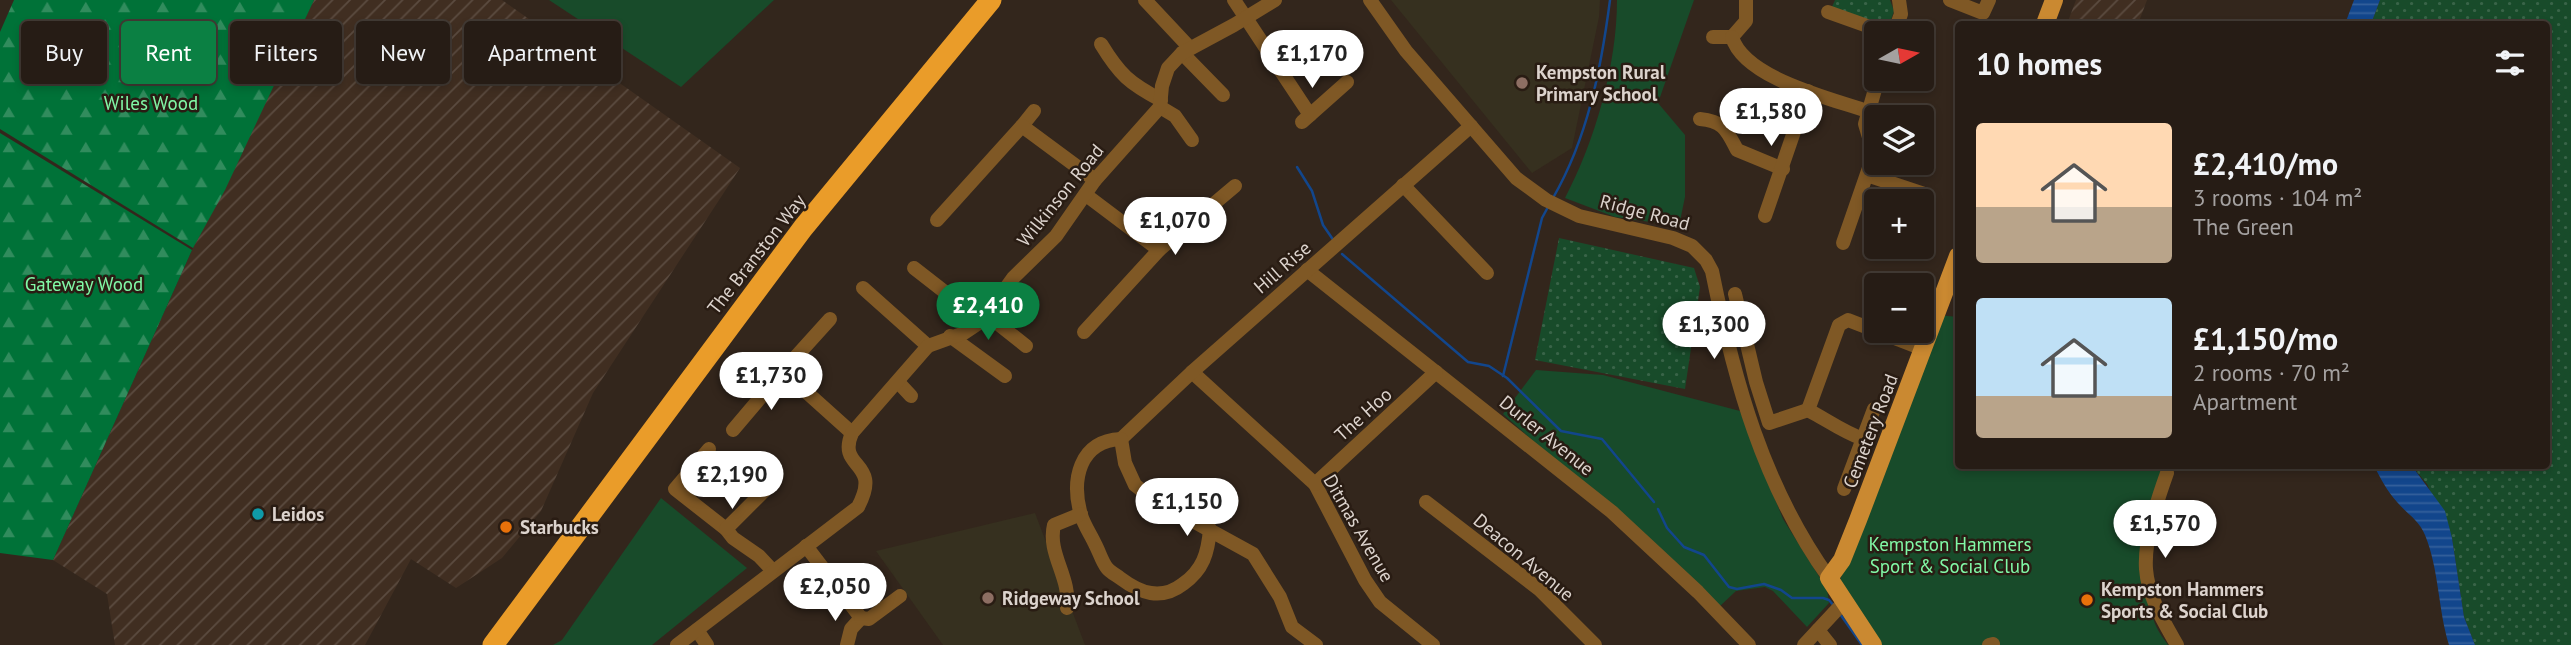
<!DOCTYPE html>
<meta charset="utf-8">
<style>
:root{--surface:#261c15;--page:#322922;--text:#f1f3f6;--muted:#a4a1a0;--line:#423a34;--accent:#0b8043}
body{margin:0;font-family:"PT Sans",sans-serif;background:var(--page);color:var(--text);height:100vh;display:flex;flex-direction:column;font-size:26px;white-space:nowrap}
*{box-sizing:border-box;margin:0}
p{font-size:23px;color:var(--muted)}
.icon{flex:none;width:38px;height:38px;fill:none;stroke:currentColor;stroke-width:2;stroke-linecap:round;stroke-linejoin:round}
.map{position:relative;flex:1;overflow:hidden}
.details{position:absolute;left:1955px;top:21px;width:595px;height:448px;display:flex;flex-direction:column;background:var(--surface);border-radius:7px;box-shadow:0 4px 10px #0003,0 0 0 2px var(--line)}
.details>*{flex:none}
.guide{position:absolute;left:21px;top:21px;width:665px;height:63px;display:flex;gap:14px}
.needle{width:46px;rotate:81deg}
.controls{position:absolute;left:1864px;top:21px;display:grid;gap:14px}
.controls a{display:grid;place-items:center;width:70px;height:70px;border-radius:7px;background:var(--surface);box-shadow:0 4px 10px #0003,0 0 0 2px var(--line);font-size:35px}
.price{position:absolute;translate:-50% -60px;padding:0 16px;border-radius:24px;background:#fff;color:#222;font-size:23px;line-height:46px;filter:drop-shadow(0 2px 4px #0008)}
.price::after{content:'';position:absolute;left:50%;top:42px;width:21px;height:16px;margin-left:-10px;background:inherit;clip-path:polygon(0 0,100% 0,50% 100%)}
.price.current{background:var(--accent);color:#fff}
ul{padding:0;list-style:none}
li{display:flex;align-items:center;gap:21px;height:175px;padding:0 21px}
li span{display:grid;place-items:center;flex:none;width:196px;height:140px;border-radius:7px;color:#555}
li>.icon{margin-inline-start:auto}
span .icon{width:84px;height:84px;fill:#fffc;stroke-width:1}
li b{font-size:30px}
h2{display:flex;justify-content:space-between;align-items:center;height:84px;padding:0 21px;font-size:30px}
.tag{padding:0 24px;border-radius:7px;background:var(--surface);box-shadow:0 4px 10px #0003,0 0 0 2px var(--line);font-size:24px;line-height:63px}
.tag.current{background:var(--accent);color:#fff}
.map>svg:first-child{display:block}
.industrial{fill:url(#industrial-furrows)}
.education{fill:#36301f}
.grass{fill:url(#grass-dots)}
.forest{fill:url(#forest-firs)}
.park{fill:#184b2a}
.water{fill:url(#water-rules)}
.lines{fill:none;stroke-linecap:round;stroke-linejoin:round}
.stream{stroke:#12468c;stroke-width:2.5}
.minor{stroke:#7f5825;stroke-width:14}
.major{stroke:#ca8931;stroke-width:18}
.highway{stroke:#ea9c29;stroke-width:21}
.education-dot{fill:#8d6e63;stroke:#291c13;stroke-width:2.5}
.culture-dot{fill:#0f9aa8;stroke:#291c13;stroke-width:2.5}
.food-dot{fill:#e8710a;stroke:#291c13;stroke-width:2.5}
.labels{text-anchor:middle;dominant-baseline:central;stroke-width:5;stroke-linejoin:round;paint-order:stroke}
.poi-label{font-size:19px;font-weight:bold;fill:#dcd3cd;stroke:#291c13;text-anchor:start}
.park-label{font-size:19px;fill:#81f8a6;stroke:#291c13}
.street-label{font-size:19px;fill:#dcd3cd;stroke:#291c13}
</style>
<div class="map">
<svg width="2571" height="645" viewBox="0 0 2571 645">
<defs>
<pattern id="industrial-furrows" width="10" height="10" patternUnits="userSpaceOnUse" patternTransform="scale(1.75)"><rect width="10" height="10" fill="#402e21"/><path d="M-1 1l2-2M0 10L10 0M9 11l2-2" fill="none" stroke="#5b4b40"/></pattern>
<pattern id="grass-dots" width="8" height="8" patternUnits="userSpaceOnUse" patternTransform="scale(1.75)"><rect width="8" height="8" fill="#184b2a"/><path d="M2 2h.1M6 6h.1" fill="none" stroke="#396448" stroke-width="1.8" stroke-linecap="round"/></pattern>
<pattern id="forest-firs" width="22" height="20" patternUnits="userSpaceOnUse" patternTransform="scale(1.75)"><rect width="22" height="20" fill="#007238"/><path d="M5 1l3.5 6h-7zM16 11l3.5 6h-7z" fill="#318c5d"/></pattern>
<pattern id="water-rules" width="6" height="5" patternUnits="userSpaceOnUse" patternTransform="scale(1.75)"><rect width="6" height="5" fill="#12468c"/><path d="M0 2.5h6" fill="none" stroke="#34609b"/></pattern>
</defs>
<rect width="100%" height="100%" fill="#33261c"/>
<g class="industrial">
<path d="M314 0H502L740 168 593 393 541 511 502 558 456 588 411 559 365 645H115L107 594 53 560 193 248Z"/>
<path d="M2076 0H2147L2138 24H2067Z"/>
</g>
<g class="education">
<path d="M1391 0H1600L1599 17 1572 148 1532 173Z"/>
<path d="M1035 513 1085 645H943L876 551Z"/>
</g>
<g class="grass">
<path d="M1835 0H1890L1894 11 1888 28 1831 9Z"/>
<path d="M2380 0H2571V645H2475L2464 617 2452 538 2427 484 2412 466H2546V24H2371Z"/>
<path d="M1559 238 1694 268 1700 287 1685 389 1535 360Z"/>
</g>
<g class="forest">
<path d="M14 0H314L225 190 193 248 0 129V32Z"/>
<path d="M0 133 192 250 53 560 0 553Z"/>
</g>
<g class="park">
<path d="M549 0H774L681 87Z"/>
<path d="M1617 0H1694L1658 103 1685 135V197L1679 226 1615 217 1565 198C1595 141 1617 65 1617 0Z"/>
<path d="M1938 315 1958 317V466H2162C2150 517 2134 570 2154 621 2157 630 2163 638 2168 645H1878L1840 580Z"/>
<path d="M1536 370 1603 375 1740 411 1783 519 1827 589 1829 603 1807 627 1773 591 1765 587 1736 591 1719 607 1503 414Z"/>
<path d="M661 498 747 568 652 645H553L562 640Z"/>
</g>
<g class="water">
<path d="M2354 0H2380L2371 24H2345Z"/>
<path d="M2374 466H2412L2445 511 2452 538 2464 617 2475 645H2449C2438 609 2439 569 2425 535 2419 520 2406 513 2397 502 2387 491 2381 479 2374 466Z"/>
</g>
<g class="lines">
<g class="stream">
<path d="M1297 167 1312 191 1323 225 1334 241"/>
<path d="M1553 198C1588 137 1601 69 1610 0"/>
<path d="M1342 254 1468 362 1489 366 1507 378 1561 431 1602 439 1654 502"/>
<path d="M1503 376 1542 218 1548 207"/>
<path d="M1658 509 1667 528 1684 547 1704 555 1729 587 1737 589 1764 584 1781 590 1792 598H1823L1829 600 1834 606"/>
<path d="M1840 614 1862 645"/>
</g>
<g class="minor">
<path d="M1145 0 1190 48"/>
<path d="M1234 0 1310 115"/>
<path d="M1370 0 1406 51 1516 178 1546 200 1579 216 1673 238 1692 246 1706 260 1712 271C1734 380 1763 486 1829 578"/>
<path d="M1950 0 1983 13 1989 0"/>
<path d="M1828 12 1887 33"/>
<path d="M1894 33 1901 14 1899 0"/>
<path d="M1713 37H1732L1746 21V0"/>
<path d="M1732 37C1744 78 1829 98 1867 111"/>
<path d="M1101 44C1120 75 1129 83 1161 100"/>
<path d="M1182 53 1223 95"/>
<path d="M1160 107 1175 116 1192 140"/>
<path d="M1700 119C1724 121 1727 131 1737 150L1783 169"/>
<path d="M1302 122 1347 82"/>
<path d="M1022 126 1034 111"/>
<path d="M1867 175 1927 195"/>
<path d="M1403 185 1487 273"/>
<path d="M1765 216 1808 91"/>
<path d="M937 220 1022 126 1095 180"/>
<path d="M1843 243 1870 165 1871 144 1865 124 1878 79"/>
<path d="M1159 250 1235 186"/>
<path d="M914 268 982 321"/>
<path d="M1307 270 1612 512 1698 592 1749 645"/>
<path d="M863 288 928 346"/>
<path d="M1735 294 1756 382 1769 423 1808 410"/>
<path d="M987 315 1026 346"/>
<path d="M830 319 783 371 852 433"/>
<path d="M1084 332 1159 250 1086 195"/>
<path d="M950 336 1005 376"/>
<path d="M1192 372 1315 484 1365 580 1380 602 1433 645"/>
<path d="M898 382 911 396"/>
<path d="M733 430 783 371"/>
<path d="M1121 439 1192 372 1471 126"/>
<path d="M1863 439C1843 432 1827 420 1808 410L1839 325 1848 320 1923 349"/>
<path d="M709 449 675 489 726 529 733 538 759 556 773 571"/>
<path d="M2167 473C2157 501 2144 540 2146 569 2148 597 2164 622 2177 645"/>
<path d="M1315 484 1436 372"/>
<path d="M1844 489 1874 409"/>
<path d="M1426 502 1540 590 1595 645"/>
<path d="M726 529 765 490"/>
<path d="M1210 529C1208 553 1203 570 1183 584 1161 601 1140 593 1120 578 1116 575 1110 572 1107 568 1102 562 1099 551 1095 544 1091 535 1084 525 1081 515 1071 480 1079 441 1121 439L1125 463 1135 485 1153 499 1253 554 1280 597 1292 627 1316 645"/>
<path d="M806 546 861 618 851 629 847 645"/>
<path d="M1067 608C1071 577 1047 554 1054 525L1081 514"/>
<path d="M861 618 869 619 900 596"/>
<path d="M697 630 707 645"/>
<path d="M1818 630 1830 645"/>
<path d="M677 645 858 507C883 460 836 470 852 433L928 346 964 333 982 321 1013 278 1056 236 1095 180 1160 107 1162 86 1168 68 1182 53 1234 25 1275 0"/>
<path d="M1804 645 1844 602"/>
<path d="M1989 645 1993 644"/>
</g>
<g class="major">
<path d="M2045 24 2054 0"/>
<path d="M1873 645 1829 578 1842 560 1858 520 1958 256"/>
</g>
<path class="highway" d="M493 645 803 228 991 0"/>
</g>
<g class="education-dot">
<circle cx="1522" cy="83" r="7"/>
<circle cx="988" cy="598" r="7"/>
</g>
<circle class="culture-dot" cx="258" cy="514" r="7"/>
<g class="food-dot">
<circle cx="506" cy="527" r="7"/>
<circle cx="2087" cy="600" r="7"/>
</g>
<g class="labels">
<g class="poi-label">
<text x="1536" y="72">Kempston Rural<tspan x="1536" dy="22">Primary School</tspan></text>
<text x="272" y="514">Leidos</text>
<text x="520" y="527">Starbucks</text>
<text x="2101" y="589">Kempston Hammers<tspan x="2101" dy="22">Sports &amp; Social Club</tspan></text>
<text x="1002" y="598">Ridgeway School</text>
</g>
<g class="park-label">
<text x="151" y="103">Wiles Wood</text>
<text x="84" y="284">Gateway Wood</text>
<text x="1950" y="544">Kempston Hammers<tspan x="1950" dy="22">Sport &amp; Social Club</tspan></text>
</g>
<g class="street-label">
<text transform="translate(1060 195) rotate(-51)">Wilkinson Road</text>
<text transform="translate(1645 212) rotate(15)">Ridge Road</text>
<text transform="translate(756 254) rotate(-52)">The Branston Way</text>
<text transform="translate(1282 267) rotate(-41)">Hill Rise</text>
<text transform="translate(1363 414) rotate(-42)">The Hoo</text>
<text transform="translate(1870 431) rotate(-69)">Cemetery Road</text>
<text transform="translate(1547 435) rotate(39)">Durler Avenue</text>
<text transform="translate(1359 528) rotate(60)">Ditmas Avenue</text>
<text transform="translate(1524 557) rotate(40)">Deacon Avenue</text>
</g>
</g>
</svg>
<div class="controls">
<a><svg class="needle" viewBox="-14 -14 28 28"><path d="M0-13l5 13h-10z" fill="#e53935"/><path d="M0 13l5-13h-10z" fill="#a4a1a0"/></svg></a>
<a><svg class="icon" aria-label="layers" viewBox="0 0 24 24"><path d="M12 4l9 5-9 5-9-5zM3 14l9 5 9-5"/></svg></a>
<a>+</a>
<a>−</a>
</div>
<b class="price" style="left:1312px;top:90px">£1,170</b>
<b class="price" style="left:1771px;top:148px">£1,580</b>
<b class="price" style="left:1175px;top:257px">£1,070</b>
<b class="price current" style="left:988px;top:342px">£2,410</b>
<b class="price" style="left:1714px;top:361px">£1,300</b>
<b class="price" style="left:771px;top:412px">£1,730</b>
<b class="price" style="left:732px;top:511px">£2,190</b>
<b class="price" style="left:1187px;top:538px">£1,150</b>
<b class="price" style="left:2165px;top:560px">£1,570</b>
<b class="price" style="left:835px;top:623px">£2,050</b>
<div class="guide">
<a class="tag">Buy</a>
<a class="tag current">Rent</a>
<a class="tag">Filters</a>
<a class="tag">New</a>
<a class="tag">Apartment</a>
</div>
<section class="details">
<h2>10 homes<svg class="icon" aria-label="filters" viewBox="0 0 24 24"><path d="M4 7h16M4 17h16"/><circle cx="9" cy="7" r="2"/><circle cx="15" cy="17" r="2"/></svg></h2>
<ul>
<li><span style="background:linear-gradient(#ffd9b3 60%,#b9a48a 0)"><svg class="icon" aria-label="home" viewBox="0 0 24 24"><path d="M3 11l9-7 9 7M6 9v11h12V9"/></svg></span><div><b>£2,410/mo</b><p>3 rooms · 104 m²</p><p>The Green</p></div></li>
<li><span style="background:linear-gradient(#bfe0f5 70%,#b9a48a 0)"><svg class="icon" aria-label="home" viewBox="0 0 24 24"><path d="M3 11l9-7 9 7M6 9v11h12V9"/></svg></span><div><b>£1,150/mo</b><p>2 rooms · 70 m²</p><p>Apartment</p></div></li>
</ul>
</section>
</div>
